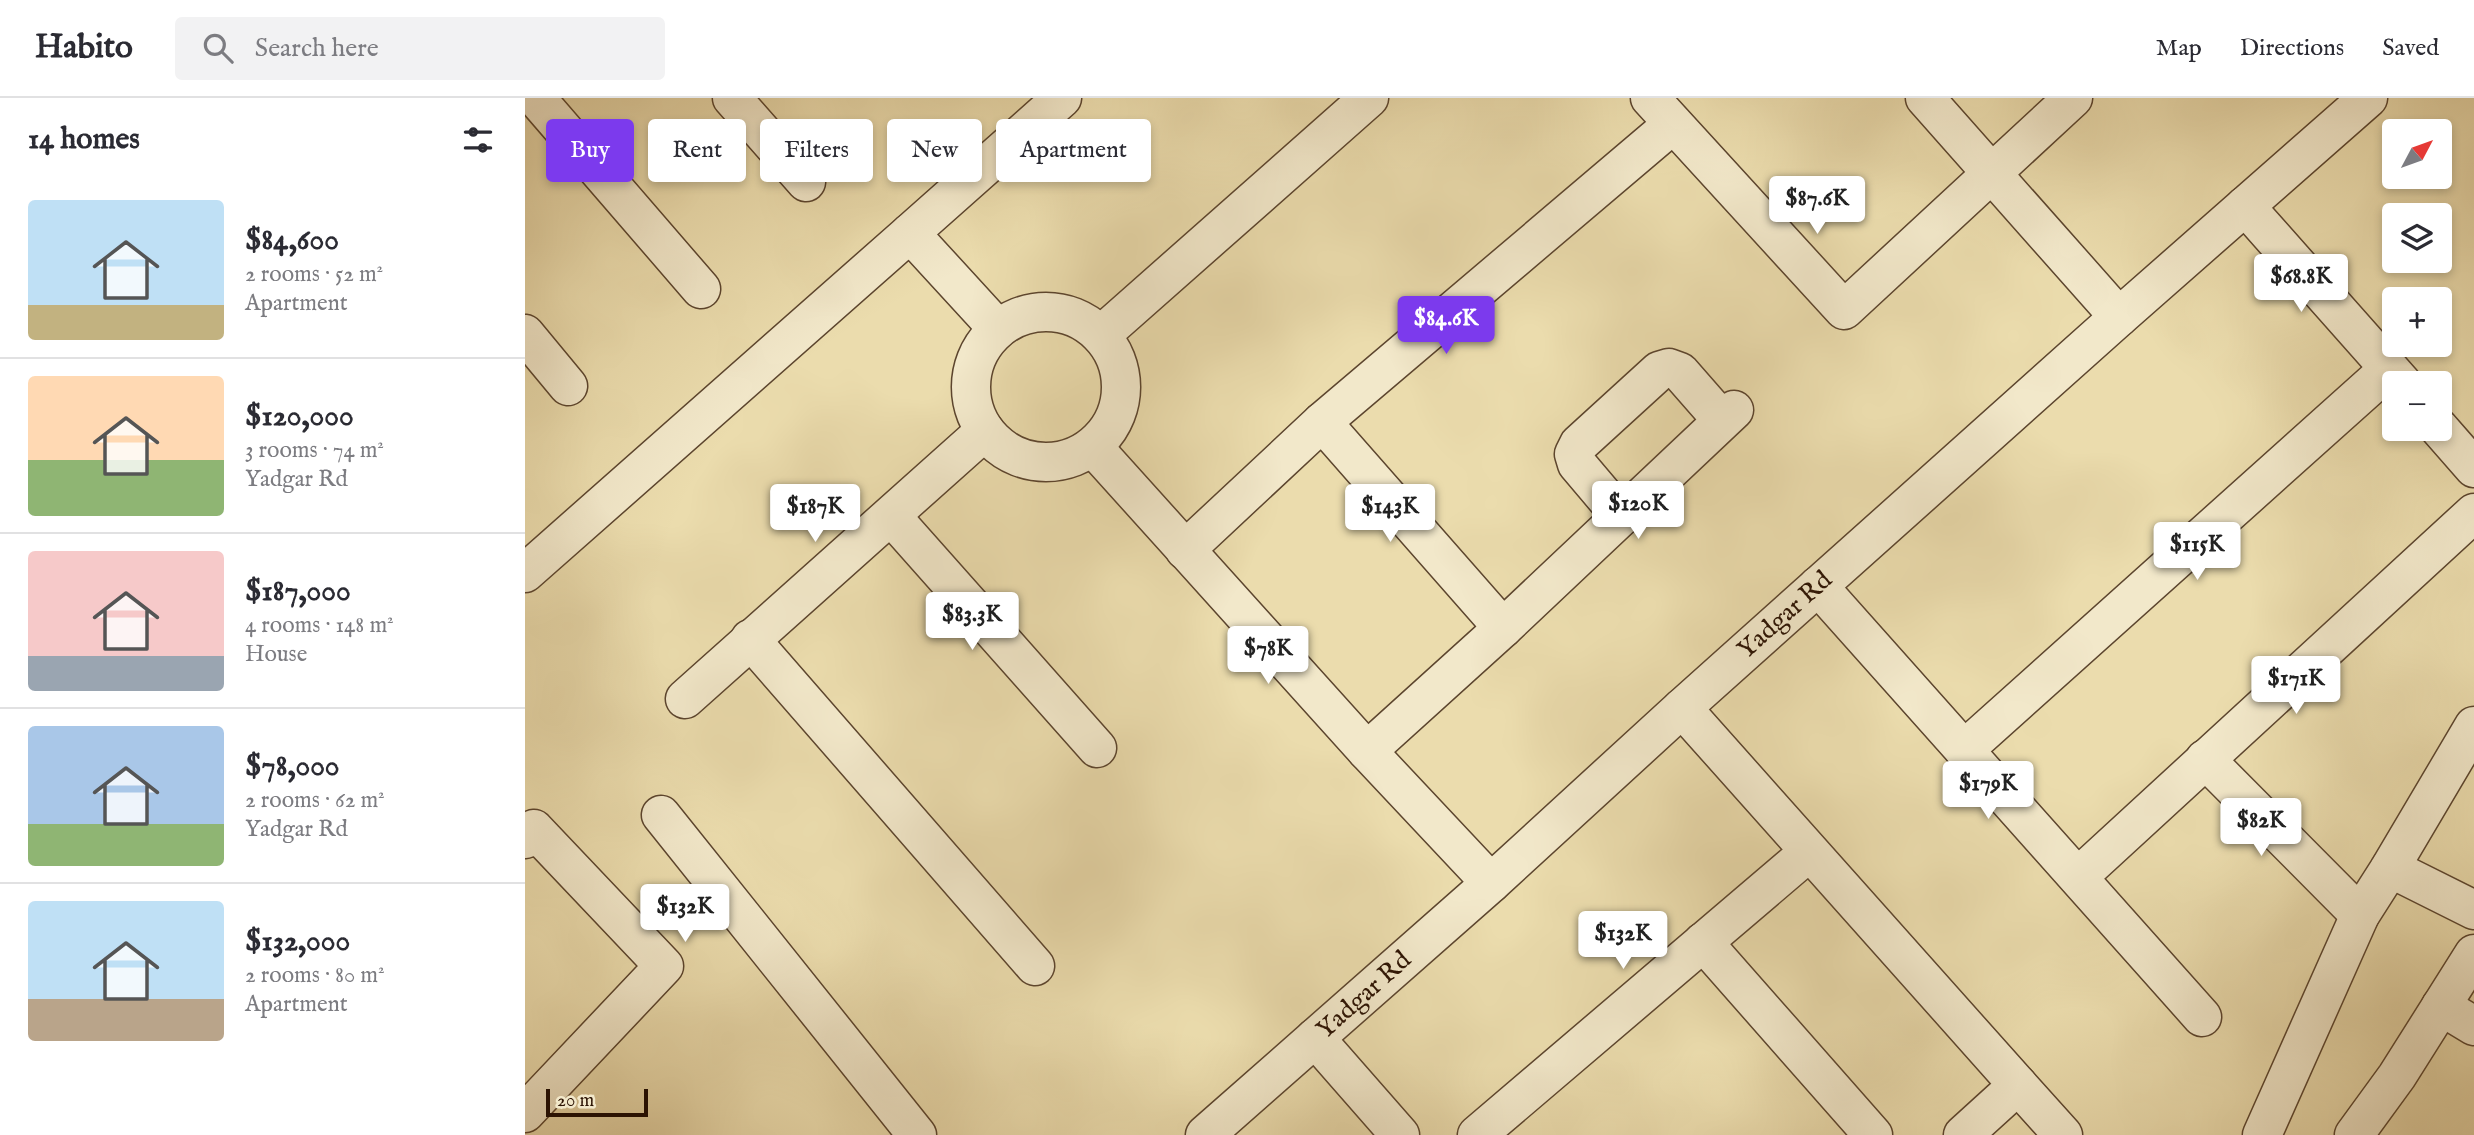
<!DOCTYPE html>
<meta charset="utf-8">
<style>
:root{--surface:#fff;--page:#f2f2f3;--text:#2b2b33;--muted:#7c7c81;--line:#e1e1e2;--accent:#7c3aed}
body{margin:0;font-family:"IM FELL English",serif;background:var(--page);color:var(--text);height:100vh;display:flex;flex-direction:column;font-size:26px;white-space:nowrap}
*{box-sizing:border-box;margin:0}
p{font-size:23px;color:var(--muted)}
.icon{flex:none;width:38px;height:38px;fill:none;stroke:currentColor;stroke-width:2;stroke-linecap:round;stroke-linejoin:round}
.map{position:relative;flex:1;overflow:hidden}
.side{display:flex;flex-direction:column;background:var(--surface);width:525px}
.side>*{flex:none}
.hud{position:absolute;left:21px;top:21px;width:665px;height:63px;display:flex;gap:14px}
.needle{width:46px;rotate:49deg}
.fabs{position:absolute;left:1857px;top:21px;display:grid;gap:14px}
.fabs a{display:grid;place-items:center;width:70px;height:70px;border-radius:7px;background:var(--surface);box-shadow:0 4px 10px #0003;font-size:35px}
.scale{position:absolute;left:21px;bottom:18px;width:102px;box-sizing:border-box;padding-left:7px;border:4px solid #2c1303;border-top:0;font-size:19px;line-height:24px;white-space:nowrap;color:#2c1303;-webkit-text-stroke:5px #f2e8ca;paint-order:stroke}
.price{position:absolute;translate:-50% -60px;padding:0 16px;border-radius:7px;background:#fff;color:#222;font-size:23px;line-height:46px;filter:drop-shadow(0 2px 4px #0008)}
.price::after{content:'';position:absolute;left:50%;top:42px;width:21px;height:16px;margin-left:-10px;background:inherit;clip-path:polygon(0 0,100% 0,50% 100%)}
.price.active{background:var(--accent);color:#fff}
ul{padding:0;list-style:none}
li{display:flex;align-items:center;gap:21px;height:175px;padding:0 28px}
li+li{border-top:2px solid var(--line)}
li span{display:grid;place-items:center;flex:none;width:196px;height:140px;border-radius:7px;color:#555}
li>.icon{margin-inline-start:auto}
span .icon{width:84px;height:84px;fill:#fffc;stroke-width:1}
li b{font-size:30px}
h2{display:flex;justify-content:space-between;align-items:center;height:84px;padding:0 28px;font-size:30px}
.chip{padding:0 24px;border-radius:7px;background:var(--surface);box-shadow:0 4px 10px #0003;font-size:24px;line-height:63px}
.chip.active{background:var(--accent);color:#fff}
header{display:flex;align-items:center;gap:42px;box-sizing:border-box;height:98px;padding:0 35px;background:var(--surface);border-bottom:2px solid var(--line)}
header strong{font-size:33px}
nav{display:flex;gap:38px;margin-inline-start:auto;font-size:24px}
.search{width:490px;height:63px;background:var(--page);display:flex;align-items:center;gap:18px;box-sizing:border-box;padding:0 24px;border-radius:7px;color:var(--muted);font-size:26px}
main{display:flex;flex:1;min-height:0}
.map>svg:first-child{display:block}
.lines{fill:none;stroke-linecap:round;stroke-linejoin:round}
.minor-casing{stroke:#5c452e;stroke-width:41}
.minor{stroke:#f2e8ca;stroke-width:38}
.labels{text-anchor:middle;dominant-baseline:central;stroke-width:5;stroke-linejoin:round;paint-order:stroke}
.street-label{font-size:26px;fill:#2c1303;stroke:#f2e8ca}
</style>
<header>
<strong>Habito</strong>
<div class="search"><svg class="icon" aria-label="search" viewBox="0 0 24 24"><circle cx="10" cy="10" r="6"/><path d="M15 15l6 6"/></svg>Search here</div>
<nav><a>Map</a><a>Directions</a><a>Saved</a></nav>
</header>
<main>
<section class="side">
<h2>14 homes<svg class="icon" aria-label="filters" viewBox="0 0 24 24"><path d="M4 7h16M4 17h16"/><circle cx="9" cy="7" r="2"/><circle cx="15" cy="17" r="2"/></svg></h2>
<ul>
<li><span style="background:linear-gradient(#bfe0f5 75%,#c2b280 0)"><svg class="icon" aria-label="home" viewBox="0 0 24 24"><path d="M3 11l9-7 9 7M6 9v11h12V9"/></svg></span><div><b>$84,600</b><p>2 rooms · 52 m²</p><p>Apartment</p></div></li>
<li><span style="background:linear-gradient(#ffd9b3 60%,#8fb573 0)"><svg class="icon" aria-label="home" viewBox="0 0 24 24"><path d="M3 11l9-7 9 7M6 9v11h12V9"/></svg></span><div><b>$120,000</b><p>3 rooms · 74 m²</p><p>Yadgar Rd</p></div></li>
<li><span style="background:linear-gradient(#f6c9c9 75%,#9aa5b1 0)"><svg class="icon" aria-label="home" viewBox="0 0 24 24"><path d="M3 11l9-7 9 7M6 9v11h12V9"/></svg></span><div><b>$187,000</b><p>4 rooms · 148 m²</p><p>House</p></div></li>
<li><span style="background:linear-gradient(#a9c7e8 70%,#8fb573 0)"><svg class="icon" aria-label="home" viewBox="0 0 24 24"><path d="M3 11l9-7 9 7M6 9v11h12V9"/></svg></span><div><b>$78,000</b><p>2 rooms · 62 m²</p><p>Yadgar Rd</p></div></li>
<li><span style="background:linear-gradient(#bfe0f5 70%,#b9a48a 0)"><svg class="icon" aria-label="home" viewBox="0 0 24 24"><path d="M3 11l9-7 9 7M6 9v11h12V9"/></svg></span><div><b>$132,000</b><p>2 rooms · 80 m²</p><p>Apartment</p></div></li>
</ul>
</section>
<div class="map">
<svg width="1949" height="1037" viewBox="0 0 1949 1037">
<rect width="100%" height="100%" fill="#ebdcad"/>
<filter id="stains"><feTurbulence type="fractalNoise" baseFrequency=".00286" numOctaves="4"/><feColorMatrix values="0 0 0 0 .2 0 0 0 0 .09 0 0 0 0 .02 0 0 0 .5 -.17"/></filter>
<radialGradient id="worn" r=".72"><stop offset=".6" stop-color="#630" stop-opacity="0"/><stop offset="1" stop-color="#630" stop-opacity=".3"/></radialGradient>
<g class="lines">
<defs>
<g id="minor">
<path d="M11 0 176 191"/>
<path d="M207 0 281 84"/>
<path d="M1125 0 1319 212 1548 0"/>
<path d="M1400 0 1594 219"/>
<path d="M1720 108 1877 285"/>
<path d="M385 135 537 0"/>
<circle cx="521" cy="289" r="75"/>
<path d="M0 236 43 288"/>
<path d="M576 237 844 0"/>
<path d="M797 324 978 530"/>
<path d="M1914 330 1949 370"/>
<path d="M568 349 842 653 966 785"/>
<path d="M1096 418 1052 366 1049 356 1054 346 1134 273 1144 270 1155 274 1197 322"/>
<path d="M367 419 572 650"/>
<path d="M660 452 797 324 1148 26"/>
<path d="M0 475 385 135 473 231"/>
<path d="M1293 488 1677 919"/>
<path d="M225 541 510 868"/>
<path d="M160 601 460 333"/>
<path d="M1157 610 1493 987 1438 1037"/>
<path d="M1439 652 1864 271"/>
<path d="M842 653 978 530 1209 312"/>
<path d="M1680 661 1835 817"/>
<path d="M136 717 392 1037"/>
<path d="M0 741 9 731 139 868 0 1015"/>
<path d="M1865 770 1949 812"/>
<path d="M1553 779 1949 415"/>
<path d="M1178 844 1348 1037"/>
<path d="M1916 908 1949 928"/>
<path d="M790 940 875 1037"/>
<path d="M1493 987 1538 1037"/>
<path d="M680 1037 966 785 1157 610 1594 219 1843 0"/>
<path d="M952 1037 1284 754"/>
<path d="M1737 1037 1835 817 1865 770 1949 628"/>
<path d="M1829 1037 1872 978 1949 856"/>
</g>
</defs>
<use href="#minor" class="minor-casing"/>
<use href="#minor" class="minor"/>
</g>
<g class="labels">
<g class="street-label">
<text transform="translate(1260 517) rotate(-42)">Yadgar Rd</text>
<text transform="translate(839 897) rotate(-42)">Yadgar Rd</text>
</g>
</g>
<rect width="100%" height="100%" filter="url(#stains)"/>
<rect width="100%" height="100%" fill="url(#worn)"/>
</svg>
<div class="fabs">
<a><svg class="needle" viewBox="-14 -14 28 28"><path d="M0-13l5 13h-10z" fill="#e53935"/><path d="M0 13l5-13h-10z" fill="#7c7c81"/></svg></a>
<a><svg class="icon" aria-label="layers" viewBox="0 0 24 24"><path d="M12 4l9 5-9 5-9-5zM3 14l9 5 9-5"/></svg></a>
<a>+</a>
<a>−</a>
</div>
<div class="scale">20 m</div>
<b class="price" style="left:1292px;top:138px">$87.6K</b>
<b class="price" style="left:1776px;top:216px">$68.8K</b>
<b class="price active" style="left:921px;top:258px">$84.6K</b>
<b class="price" style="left:1113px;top:443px">$120K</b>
<b class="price" style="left:290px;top:446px">$187K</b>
<b class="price" style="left:865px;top:446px">$143K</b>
<b class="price" style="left:1672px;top:484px">$115K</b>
<b class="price" style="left:447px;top:554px">$83.3K</b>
<b class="price" style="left:743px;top:588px">$78K</b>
<b class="price" style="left:1771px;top:618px">$171K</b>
<b class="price" style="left:1463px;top:723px">$179K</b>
<b class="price" style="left:1736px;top:760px">$82K</b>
<b class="price" style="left:160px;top:846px">$132K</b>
<b class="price" style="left:1098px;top:873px">$132K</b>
<div class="hud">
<a class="chip active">Buy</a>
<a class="chip">Rent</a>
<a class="chip">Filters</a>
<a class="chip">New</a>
<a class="chip">Apartment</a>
</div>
</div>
</main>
